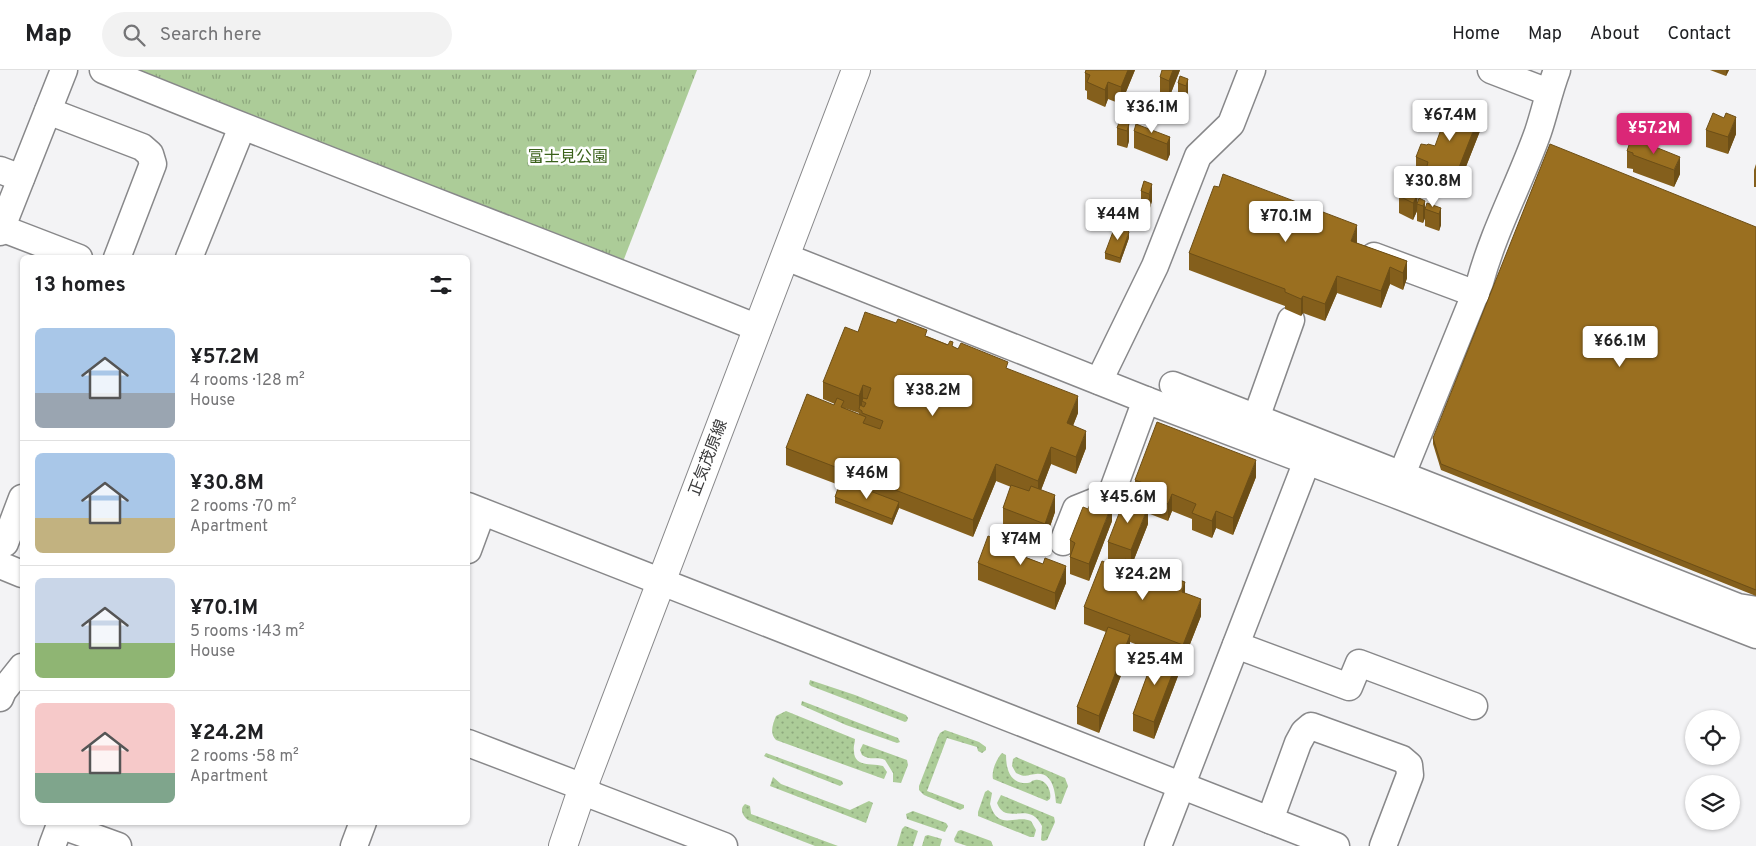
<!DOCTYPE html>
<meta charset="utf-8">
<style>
:root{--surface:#fff;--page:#f2f2f2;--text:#202124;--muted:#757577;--line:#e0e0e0;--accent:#db2777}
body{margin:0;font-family:Overpass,"Noto Sans JP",sans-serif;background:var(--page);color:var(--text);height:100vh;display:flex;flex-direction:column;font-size:19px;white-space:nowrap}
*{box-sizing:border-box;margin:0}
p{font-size:16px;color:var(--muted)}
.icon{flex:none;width:28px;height:28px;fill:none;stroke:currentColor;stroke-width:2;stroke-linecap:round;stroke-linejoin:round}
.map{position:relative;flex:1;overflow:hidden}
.drawer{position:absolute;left:20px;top:185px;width:450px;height:570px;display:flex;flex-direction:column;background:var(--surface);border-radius:8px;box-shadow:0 1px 4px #0004}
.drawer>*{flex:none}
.buttons{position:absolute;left:1685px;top:640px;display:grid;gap:10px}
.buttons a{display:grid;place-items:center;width:55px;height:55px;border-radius:50%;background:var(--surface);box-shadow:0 1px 4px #0004;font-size:25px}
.price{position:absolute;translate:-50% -42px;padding:0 11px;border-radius:5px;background:#fff;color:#222;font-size:16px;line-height:32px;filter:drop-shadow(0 1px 2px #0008)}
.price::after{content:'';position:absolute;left:50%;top:30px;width:15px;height:11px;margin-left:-8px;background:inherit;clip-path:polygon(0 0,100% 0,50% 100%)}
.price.active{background:var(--accent);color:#fff}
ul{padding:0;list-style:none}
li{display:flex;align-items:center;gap:15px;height:125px;padding:0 15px}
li+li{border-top:1px solid var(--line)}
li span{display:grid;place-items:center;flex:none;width:140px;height:100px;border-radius:8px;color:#555}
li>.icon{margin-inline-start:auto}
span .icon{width:60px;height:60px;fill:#fffc;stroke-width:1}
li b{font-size:21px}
h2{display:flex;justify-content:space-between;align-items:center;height:60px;padding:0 15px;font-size:21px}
header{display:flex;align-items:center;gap:30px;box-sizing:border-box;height:70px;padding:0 25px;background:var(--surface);border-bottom:1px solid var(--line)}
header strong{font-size:24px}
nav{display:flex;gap:28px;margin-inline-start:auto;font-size:18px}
.search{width:350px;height:45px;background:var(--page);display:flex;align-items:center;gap:12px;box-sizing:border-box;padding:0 18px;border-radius:28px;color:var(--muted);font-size:19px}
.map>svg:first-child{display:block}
.grass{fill:url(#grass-dots)}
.park{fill:url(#park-tufts)}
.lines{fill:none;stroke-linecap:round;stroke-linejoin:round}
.minor-casing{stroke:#88888a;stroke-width:29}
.major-casing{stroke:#88888a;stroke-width:30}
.minor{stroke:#fff;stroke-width:26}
.major{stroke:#fff;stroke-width:28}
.wall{fill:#845f1c;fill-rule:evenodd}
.shaded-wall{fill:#6c4e16}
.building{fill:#9a6f20;stroke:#6c4e16}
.labels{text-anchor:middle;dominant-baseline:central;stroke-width:5;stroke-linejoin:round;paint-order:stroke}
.park-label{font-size:16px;fill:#3a611a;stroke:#fff}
.street-label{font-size:16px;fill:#3a3a3b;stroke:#fff}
</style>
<header>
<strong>Map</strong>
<div class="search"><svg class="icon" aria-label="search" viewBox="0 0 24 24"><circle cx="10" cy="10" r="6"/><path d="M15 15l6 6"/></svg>Search here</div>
<nav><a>Home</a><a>Map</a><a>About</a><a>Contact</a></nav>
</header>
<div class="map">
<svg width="1756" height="776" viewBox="0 0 1756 776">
<defs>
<pattern id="grass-dots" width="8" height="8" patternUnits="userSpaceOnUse" patternTransform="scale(1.25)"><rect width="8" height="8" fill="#accc98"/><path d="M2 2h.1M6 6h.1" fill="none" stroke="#8da77d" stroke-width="1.8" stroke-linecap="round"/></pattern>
<pattern id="park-tufts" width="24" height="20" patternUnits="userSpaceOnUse" patternTransform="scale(1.25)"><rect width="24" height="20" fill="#accc98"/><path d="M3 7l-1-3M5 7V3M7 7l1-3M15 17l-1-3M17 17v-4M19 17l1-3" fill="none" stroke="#8da77d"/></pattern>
</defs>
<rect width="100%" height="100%" fill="#f3f3f5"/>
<g class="grass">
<path d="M810 610 855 625 906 645 908 648 907 651 905 652 811 616 809 614Z"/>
<path d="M802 631 898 668 900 672 897 673 846 655 801 635Z"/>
<path d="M786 641 855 669C855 673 853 677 854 681 854 698 873 693 883 696L887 702 884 709 881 708 776 670C769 663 773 654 776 646Z"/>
<path d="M945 660 979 672 986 677V680L982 683 978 681 977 677 947 668 927 721 964 735V738L960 740 924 725 919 720V716L938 667 940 663Z"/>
<path d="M863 674 907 690 908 695 901 713 893 712V703L885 690C877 686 870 691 862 685L860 680Z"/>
<path d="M766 683 842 711 843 714 840 716 766 687 764 686Z"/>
<path d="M1002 683 1006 685C1006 699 1010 714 1027 713 1034 712 1029 711 1035 710 1046 708 1052 721 1050 729L1047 731 993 709C991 701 997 688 1002 683Z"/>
<path d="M1016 687 1065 708 1068 716 1061 734 1056 733C1055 722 1053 702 1036 704 1026 705 1026 708 1016 703L1012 696 1013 689Z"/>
<path d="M773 707 781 714 850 740 869 731 873 733 866 753 770 716Z"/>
<path d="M988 720 992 723 990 734C998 762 1016 744 1031 751L1036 760 1034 767H1030L978 746V742L985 722Z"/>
<path d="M1001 725 1054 747 1055 752 1047 770 1043 771 1041 770 1042 756C1029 729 1006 757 997 733Z"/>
<path d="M745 734 750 736 751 744 838 776H815L748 750C743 746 739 739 745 734Z"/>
<path d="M913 741 946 753 948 756 945 762 907 749 906 744Z"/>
<path d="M905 756 918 761 913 776H897L902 759Z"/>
<path d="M961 760 991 771 993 776H967L955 772 954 769 958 761Z"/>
<path d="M928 765 942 769 940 776H922L925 766Z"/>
</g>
<path class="park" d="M107 0H697L619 202Z"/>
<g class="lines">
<defs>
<g id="minor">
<path d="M103 0C320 89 540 170 758 258"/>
<path d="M1491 0 1548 22"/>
<path d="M48 41 142 77 150 84 153 94 117 188"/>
<path d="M0 100 21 108"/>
<path d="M1 158 79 188"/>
<path d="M0 162 64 0"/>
<path d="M1374 186 1476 224"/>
<path d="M786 187 1146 330 1394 424 1756 565"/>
<path d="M189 188 242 57"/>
<path d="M1099 311 1155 196 1198 86 1231 54 1252 0"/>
<path d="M1173 315 1738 537 1756 540"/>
<path d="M1256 348 1291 250"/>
<path d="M1402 404 1480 212C1494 160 1520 113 1538 62 1545 41 1549 21 1557 0"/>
<path d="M468 436 1336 776"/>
<path d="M0 471 5 473 22 428"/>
<path d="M1063 472 1076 439 1111 425 1146 330"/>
<path d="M468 480 482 442"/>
<path d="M0 495 22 504"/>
<path d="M1236 575 1349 617 1359 593 1474 636"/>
<path d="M0 628 3 621 22 597"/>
<path d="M468 673 583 717 594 726 724 776"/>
<path d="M1270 750 1298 673 1304 662 1311 656 1402 689 1409 695 1410 705 1383 776"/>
<path d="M60 755 118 776"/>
<path d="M52 776 61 752"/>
<path d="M354 776 363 752"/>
<path d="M1158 776 1307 391"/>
</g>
<path id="major" d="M563 776 583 717 856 0"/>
</defs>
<use href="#minor" class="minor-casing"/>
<use href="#major" class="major-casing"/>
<use href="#minor" class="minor"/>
<use href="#major" class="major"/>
</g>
<g class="wall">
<path d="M1086 0H1135L1121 34 1108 29 1105 37 1087 29V21L1085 20V3Z"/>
<path d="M1180 0 1169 28 1160 24V7Z"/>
<path d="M1710 0H1729L1726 6Z"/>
<path d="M1188 9V26L1186 33 1178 30V13Z"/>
<path d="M1129 54V71L1127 78 1117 75V58Z"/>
<path d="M1706 60 1736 64 1728 84 1706 77Z"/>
<path d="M1134 61 1170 67V84L1167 91 1134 78Z"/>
<path d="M1480 61 1454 127 1426 117V108L1416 104V87L1427 75 1435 76Z"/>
<path d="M1630 72 1680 104 1674 117 1633 102V99L1627 98V81Z"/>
<path d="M1756 94V117H1754V100Z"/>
<path d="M1144 111 1152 131 1149 141 1141 138V121Z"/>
<path d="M1219 117 1357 172V173L1407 191V208L1403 220 1390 214 1381 238 1337 223 1325 251 1303 243 1301 246 1285 239V236L1189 200V183Z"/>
<path d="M1399 126 1418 134 1419 128 1425 138H1441V155L1439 161 1425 156V148L1423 153 1417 151V141L1413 150 1399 143Z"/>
<path d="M1756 157V526L1441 400 1433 374V368Z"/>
<path d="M1129 168 1120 193 1105 189V183Z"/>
<path d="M927 266 1008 299 1078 343 1073 356 1086 378 1076 404 1051 394 1041 420 1055 442 1045 471 1003 455V438L1011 417 996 411 973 467 899 438 892 455 835 433V427L839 415 786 395V378L834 335 835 334 823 329V312ZM844 338 859 343V344Z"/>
<path d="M1256 407 1233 465 1216 458 1212 468 1192 460V449L1172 441 1168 451 1150 444V433L1135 427V410Z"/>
<path d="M1112 451 1089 511 1070 504V470Z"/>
<path d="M1148 454 1133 492 1144 507 1185 523 1201 546 1183 592 1178 590V606L1154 669 1133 661V644L1156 582 1130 572V582L1099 663 1077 654V637L1106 562 1084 554V537L1122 499 1123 494 1108 489V472Z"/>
<path d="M1008 480 1043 494 1066 513 1055 540 978 510V493Z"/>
</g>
<g class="shaded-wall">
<path d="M1128 0H1135L1121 34V17Z"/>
<path d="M1173 0H1180L1169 28V11Z"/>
<path d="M1726 0H1729L1726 6Z"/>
<path d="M1188 9V26L1186 33V16Z"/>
<path d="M1108 12V29L1105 37V20Z"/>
<path d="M1480 44V61L1454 127V110Z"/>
<path d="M1736 47V64L1728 84V67Z"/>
<path d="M1129 54V71L1127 78V61Z"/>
<path d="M1170 67V84L1167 91V74Z"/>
<path d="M1680 87V104L1674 117V100Z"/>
<path d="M1152 114V131L1149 141V124Z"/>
<path d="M1418 124 1417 141 1413 150V133Z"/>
<path d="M1425 131V148L1423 153V136Z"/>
<path d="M1441 138V155L1439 161V144Z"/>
<path d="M1357 155V172L1351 188V171Z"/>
<path d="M1129 162V168L1120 193V188Z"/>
<path d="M1407 191V208L1403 220V203Z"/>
<path d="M1390 197V214L1381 238V221Z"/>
<path d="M1337 206V223L1325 251V234Z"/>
<path d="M1303 226V243L1301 246V229Z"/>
<path d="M863 315V332L862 331V335L859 339V343V326Z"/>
<path d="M1078 326V343L1067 370V353Z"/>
<path d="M1086 361V378L1076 404V387Z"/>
<path d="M1051 377V394L1038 428V411Z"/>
<path d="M1256 390V407L1233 465V448Z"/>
<path d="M996 394V411L973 467V450Z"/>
<path d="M1172 424V441L1168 451V434Z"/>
<path d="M1055 425V442L1045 471V454Z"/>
<path d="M899 432V438L892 455V449Z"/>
<path d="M1112 434V451L1089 511V494Z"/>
<path d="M1148 437V454L1131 497V480Z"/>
<path d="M1216 441V458L1212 468V451Z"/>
<path d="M1066 496V513L1055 540V523Z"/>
<path d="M1144 497V514L1141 506Z"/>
<path d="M1185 512V529L1182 522Z"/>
<path d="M1201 529V546L1183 592V575Z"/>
<path d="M1130 565V582L1099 663V646Z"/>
<path d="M1178 589V606L1154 669V652Z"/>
</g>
<g class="building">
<path d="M1086 0H1128L1121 17 1108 12 1105 20 1087 12 1090 5 1085 3Z"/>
<path d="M1162 0H1173L1169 11 1160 7Z"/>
<path d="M1180 6 1188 9 1186 16 1178 13Z"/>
<path d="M1451 32 1480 44 1454 110 1426 100 1428 92 1416 87 1421 74 1427 75 1428 74 1435 76Z"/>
<path d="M1713 43 1724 48 1726 43 1736 47 1728 67 1706 60Z"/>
<path d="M1120 50 1129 54 1127 61 1117 58Z"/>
<path d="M1136 54 1170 67 1167 74 1134 61Z"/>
<path d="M1638 70 1680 87 1674 100 1633 85V83L1627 81 1630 72 1637 74Z"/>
<path d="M1550 74 1756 157V520L1441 394 1433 368Z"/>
<path d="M1223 104 1357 155 1351 171 1407 191 1403 203 1390 197 1381 221 1337 206 1325 234 1303 226 1301 229 1285 222V219L1189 183 1214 116 1219 117Z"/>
<path d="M1144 111 1152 114 1149 124 1141 121Z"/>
<path d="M1404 117 1418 124 1413 133 1399 126Z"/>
<path d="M1419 128 1425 131 1423 136 1417 134Z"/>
<path d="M1427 133 1441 138 1439 144 1425 139Z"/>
<path d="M1117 151 1120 152 1129 162 1120 188 1105 183Z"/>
<path d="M865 242 896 253 898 249 927 260 925 266 948 275 950 271 953 272 952 276 958 279 961 273 1008 292 1006 298 1078 326 1067 353 1086 361 1076 387 1051 377 1038 411 996 394 973 450 786 378 807 324 834 335 837 328 844 331 841 337 866 347 863 353 880 359 883 351 862 343V341L859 339 860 335 864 337 866 333 862 331 863 328 867 329 871 318 863 315 859 326 823 312 845 257 858 262Z"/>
<path d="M1157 352 1256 390 1233 448 1216 441 1212 451 1192 443 1196 434 1172 424 1168 434 1150 427 1154 417 1135 410Z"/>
<path d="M841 410 899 432 892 449 835 427Z"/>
<path d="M1011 415 1029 421 1031 416 1055 425 1045 454 1003 438Z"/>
<path d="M1093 427 1112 434 1089 494 1070 487 1075 473 1070 470 1083 437 1088 439Z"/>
<path d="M1125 428 1148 437 1131 480 1108 472Z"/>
<path d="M988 466 1008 473 1006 480 1043 494 1045 488 1066 496 1055 523 978 493Z"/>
<path d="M1125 489 1144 497 1141 506 1162 514 1166 505 1185 512 1182 522 1201 529 1183 575 1084 537 1102 491 1122 499Z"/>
<path d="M1108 557 1130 565 1099 646 1077 637Z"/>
<path d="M1156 581 1178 589 1154 652 1133 644Z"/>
</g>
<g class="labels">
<g class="park-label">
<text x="568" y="88">富士見公園</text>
</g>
<g class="street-label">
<text transform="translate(709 388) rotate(-69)">正気茂原線</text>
</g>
</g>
</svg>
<div class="buttons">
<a><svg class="icon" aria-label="locate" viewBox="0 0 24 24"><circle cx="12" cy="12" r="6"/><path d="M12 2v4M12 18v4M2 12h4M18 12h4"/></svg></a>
<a><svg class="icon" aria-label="layers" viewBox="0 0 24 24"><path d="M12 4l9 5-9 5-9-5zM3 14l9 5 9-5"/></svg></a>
</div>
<b class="price" style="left:1152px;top:64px">¥36.1M</b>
<b class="price" style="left:1450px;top:72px">¥67.4M</b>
<b class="price active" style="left:1654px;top:85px">¥57.2M</b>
<b class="price" style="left:1433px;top:138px">¥30.8M</b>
<b class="price" style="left:1118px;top:171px">¥44M</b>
<b class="price" style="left:1286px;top:173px">¥70.1M</b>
<b class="price" style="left:1620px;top:298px">¥66.1M</b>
<b class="price" style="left:933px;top:347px">¥38.2M</b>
<b class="price" style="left:867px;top:430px">¥46M</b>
<b class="price" style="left:1128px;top:454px">¥45.6M</b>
<b class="price" style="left:1021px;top:496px">¥74M</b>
<b class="price" style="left:1143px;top:531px">¥24.2M</b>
<b class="price" style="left:1155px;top:616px">¥25.4M</b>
<section class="drawer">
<h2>13 homes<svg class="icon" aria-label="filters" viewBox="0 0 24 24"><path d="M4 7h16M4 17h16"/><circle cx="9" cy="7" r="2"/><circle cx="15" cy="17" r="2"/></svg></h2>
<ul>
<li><span style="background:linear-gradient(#a9c7e8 65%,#9aa5b1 0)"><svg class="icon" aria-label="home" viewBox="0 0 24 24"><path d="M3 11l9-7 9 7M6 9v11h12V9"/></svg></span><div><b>¥57.2M</b><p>4 rooms · 128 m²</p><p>House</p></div></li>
<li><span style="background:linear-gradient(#a9c7e8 65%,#c2b280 0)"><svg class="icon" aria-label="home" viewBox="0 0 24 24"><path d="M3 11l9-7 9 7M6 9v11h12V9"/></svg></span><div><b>¥30.8M</b><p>2 rooms · 70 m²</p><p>Apartment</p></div></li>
<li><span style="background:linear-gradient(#c9d6e8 65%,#8fb573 0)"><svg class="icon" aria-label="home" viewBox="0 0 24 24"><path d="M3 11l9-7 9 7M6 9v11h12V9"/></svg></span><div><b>¥70.1M</b><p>5 rooms · 143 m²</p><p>House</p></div></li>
<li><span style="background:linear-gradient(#f6c9c9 70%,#7fa58c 0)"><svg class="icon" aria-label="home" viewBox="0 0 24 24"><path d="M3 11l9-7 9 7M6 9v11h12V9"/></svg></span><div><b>¥24.2M</b><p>2 rooms · 58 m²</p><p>Apartment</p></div></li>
</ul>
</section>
</div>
